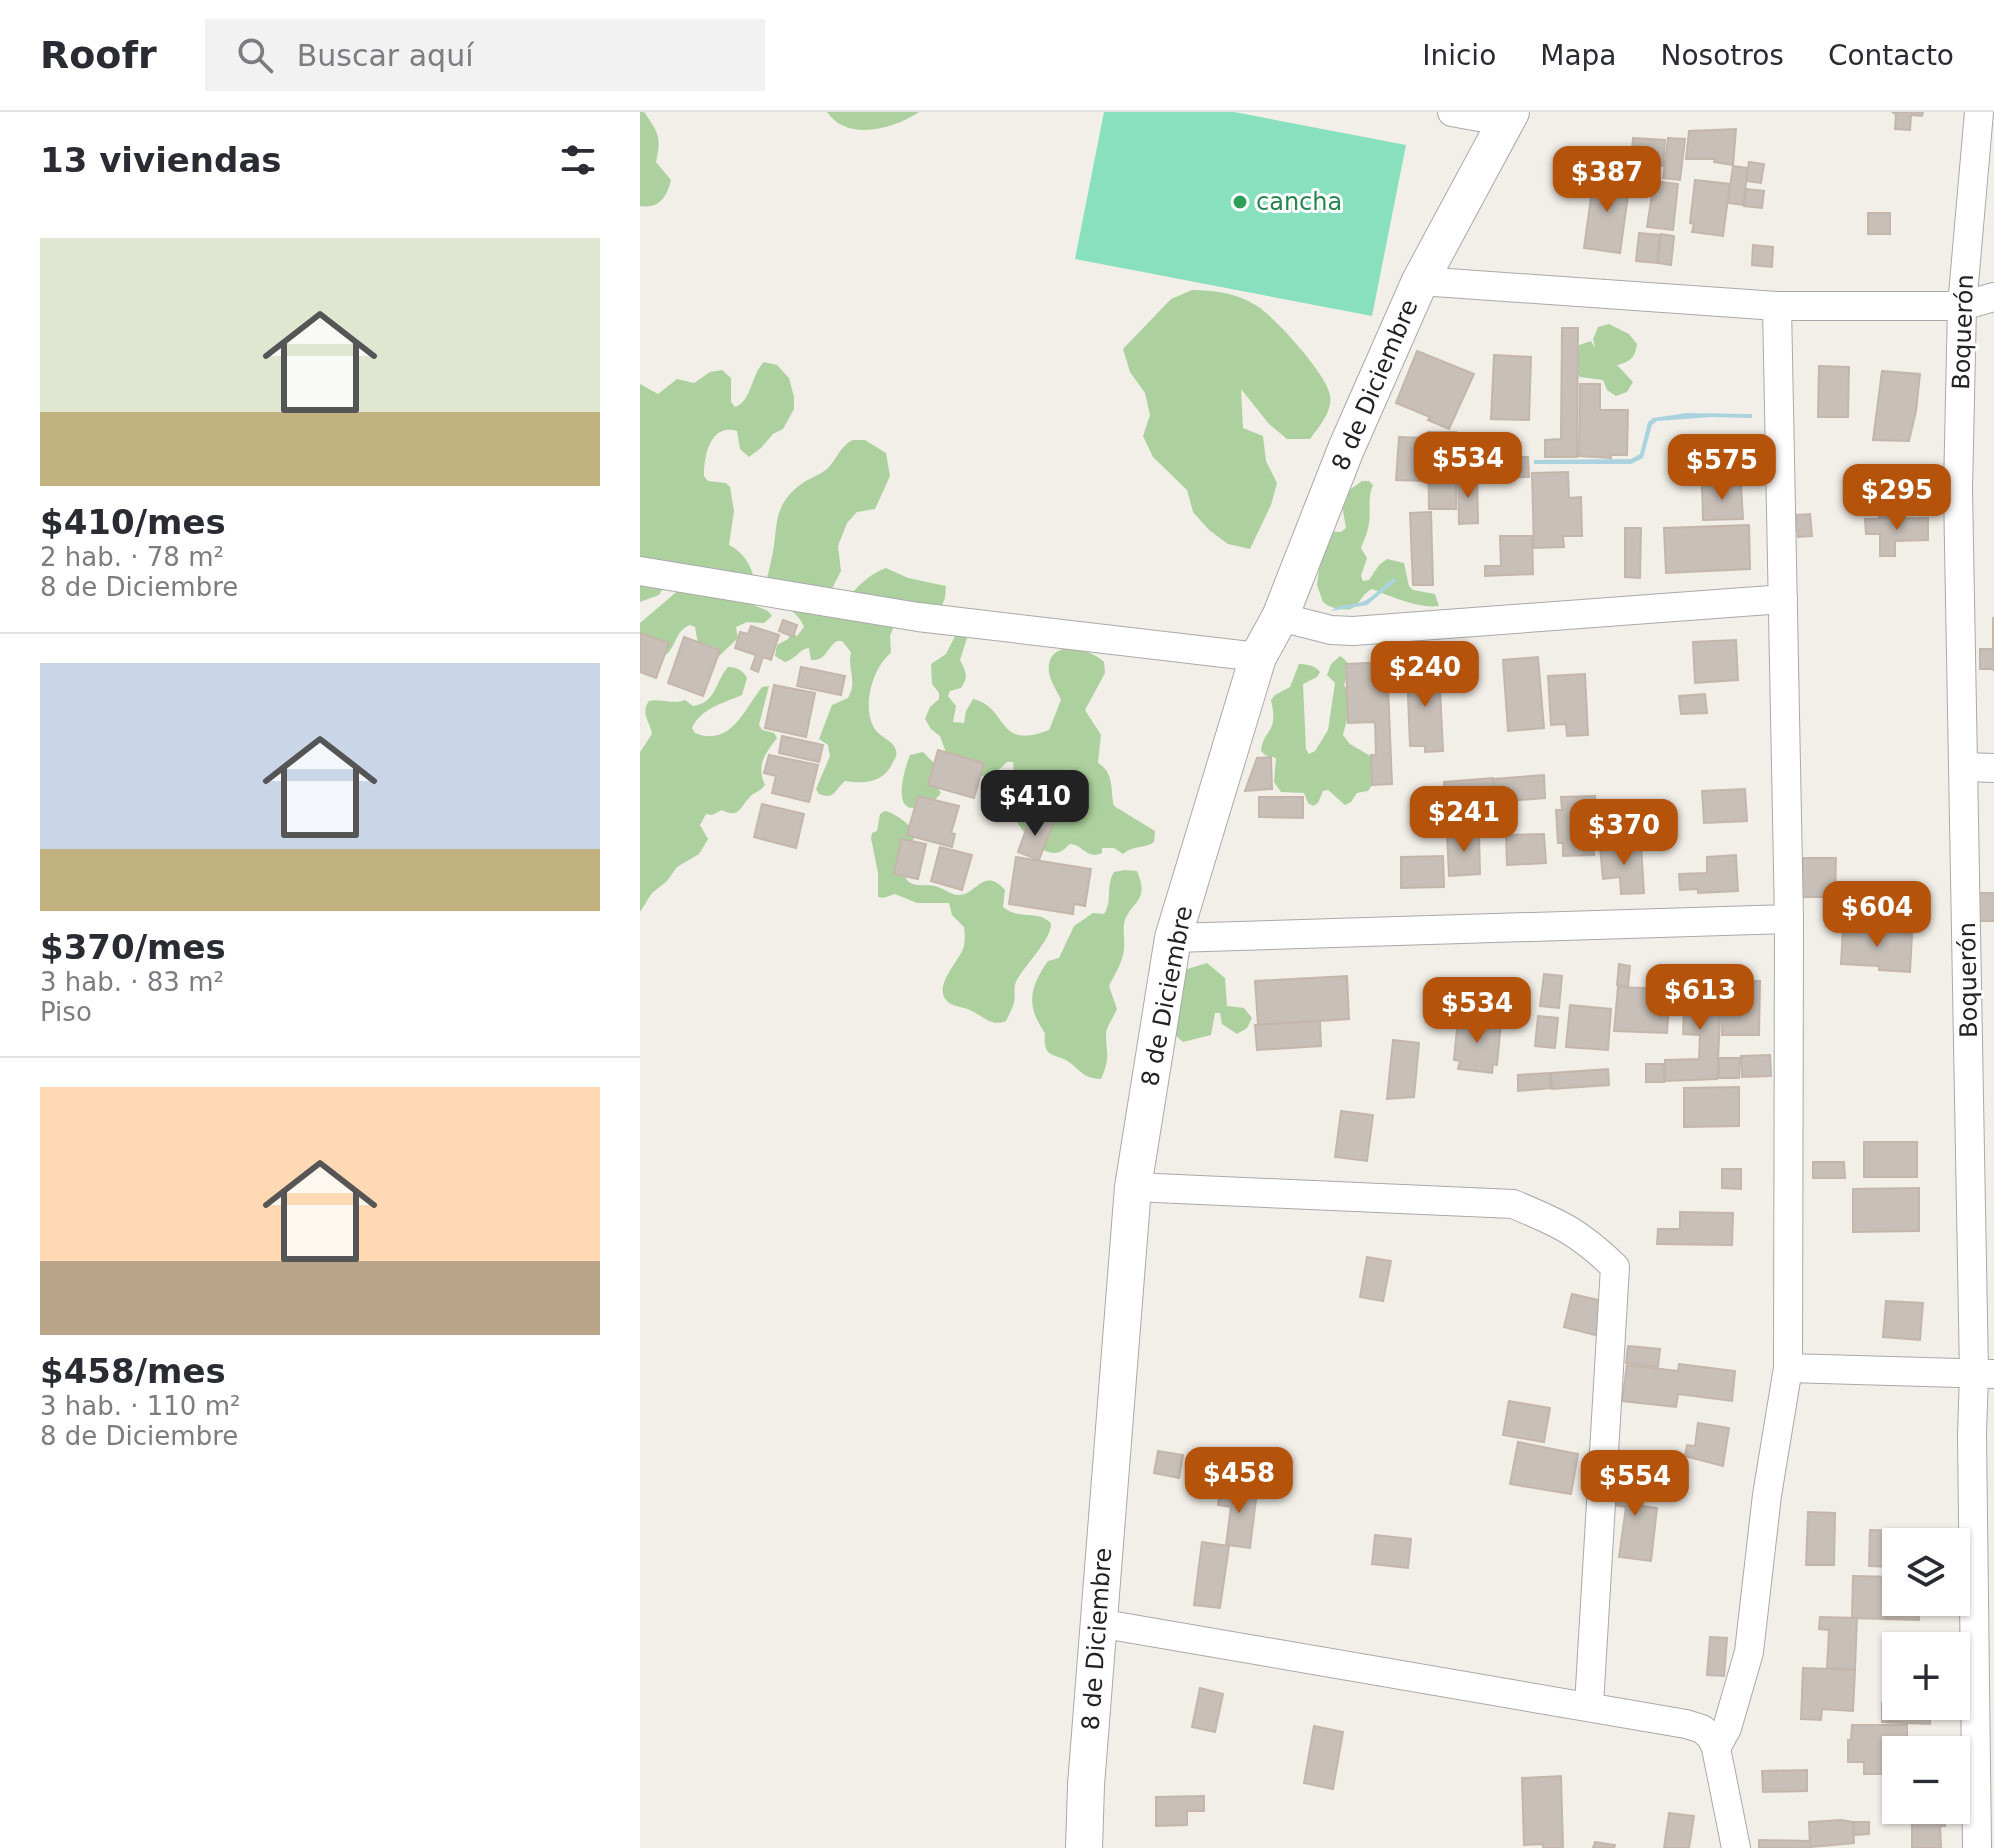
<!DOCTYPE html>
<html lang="es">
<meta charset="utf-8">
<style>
:root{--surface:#fff;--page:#f2f2f3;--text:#2b2b33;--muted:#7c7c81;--line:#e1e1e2;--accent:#b45309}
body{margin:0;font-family:"DejaVu Sans",sans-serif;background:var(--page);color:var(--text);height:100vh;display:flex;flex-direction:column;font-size:30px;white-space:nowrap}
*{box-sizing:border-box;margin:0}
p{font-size:26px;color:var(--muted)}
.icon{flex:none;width:44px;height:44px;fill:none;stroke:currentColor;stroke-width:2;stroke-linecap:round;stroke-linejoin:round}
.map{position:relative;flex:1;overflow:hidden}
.drawer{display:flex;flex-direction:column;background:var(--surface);width:640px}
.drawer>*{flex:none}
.controls{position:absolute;left:1242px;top:1416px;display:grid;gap:16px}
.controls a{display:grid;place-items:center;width:88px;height:88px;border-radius:0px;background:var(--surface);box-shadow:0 2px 6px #0004;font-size:40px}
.price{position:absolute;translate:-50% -68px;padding:0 18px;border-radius:16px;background:var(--accent);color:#fff;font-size:26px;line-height:52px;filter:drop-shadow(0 2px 4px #0008)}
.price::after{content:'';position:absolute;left:50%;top:48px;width:24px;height:18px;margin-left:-12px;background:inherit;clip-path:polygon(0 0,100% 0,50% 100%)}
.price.selected{background:#222;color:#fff}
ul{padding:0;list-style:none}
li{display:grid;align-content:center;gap:16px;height:424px;padding:0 40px}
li+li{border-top:2px solid var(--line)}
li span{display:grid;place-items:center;height:248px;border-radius:0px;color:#555}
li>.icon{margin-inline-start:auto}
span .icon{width:144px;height:144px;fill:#fffc;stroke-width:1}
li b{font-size:34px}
h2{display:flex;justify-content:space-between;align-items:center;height:96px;padding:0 40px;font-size:34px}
header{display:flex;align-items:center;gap:48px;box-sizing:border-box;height:112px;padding:0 40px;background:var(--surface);border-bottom:2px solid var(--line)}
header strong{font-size:38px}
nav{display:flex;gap:44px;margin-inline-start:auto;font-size:28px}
.search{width:560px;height:72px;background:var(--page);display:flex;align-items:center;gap:20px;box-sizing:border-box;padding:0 28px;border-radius:0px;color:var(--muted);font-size:30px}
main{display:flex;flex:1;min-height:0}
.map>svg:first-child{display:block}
.forest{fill:#add19e}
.pitch{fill:#88e0be}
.water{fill:#aad3df}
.building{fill:#c7bfb8;stroke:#c4b6ab;stroke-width:2}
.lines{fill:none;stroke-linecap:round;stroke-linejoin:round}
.minor-casing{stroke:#a9a9a9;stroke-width:30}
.tertiary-casing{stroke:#a9a9a9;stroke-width:38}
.minor{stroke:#fff;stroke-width:28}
.tertiary{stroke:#fff;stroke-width:36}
.leisure-dot{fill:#2e9e5b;stroke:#fff;stroke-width:3}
.labels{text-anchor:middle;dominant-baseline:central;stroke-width:6;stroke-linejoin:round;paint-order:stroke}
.leisure-label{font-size:24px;fill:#27864d;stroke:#fff;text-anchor:start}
.street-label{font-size:24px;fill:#222;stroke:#fff}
</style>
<header>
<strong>Roofr</strong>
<div class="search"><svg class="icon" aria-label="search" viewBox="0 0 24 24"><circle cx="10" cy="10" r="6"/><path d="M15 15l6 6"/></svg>Buscar aquí</div>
<nav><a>Inicio</a><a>Mapa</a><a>Nosotros</a><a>Contacto</a></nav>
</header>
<main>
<section class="drawer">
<h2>13 viviendas<svg class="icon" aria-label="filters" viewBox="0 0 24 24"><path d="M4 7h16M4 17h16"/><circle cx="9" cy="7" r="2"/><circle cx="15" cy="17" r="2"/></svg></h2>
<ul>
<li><span style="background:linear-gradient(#dfe7d0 70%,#c2b280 0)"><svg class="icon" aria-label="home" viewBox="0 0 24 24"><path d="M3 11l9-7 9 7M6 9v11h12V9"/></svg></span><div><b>$410/mes</b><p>2 hab. · 78 m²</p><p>8 de Diciembre</p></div></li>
<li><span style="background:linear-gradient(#c9d6e8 75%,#c2b280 0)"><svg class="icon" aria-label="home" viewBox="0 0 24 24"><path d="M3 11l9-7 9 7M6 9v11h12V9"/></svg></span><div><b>$370/mes</b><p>3 hab. · 83 m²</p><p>Piso</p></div></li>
<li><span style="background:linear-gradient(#ffd9b3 70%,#b9a48a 0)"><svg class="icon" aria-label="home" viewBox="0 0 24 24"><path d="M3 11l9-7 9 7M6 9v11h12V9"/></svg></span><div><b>$458/mes</b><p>3 hab. · 110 m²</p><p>8 de Diciembre</p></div></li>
</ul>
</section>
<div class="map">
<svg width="1354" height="1736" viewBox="0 0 1354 1736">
<rect width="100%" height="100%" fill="#f2efe9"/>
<g class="forest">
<path d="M0 0H4C18 20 22 25 16 50L31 68C27 85 19 97 0 94Z"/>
<path d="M187 0H279C254 17 207 30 187 0Z"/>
<path d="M552 178C575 178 597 181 617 194 635 205 687 263 690 283 693 299 679 315 670 327H647L629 312 601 277 603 316 623 324 626 349 637 371 631 393 610 437 588 432 569 418 553 400 547 378 513 345 503 324 510 303 505 281 490 260 483 237 531 187Z"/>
<path d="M969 212 989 222 997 232C995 246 990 250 977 253L993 270 987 280 976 284 967 278 963 268 940 265 934 256 939 233 951 229 955 236 953 227 958 215Z"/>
<path d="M124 250 137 253 149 266 154 285V297L143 317 133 322 121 336 109 345 100 337 97 319C70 311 64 344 64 364L68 369 86 371 90 375 94 399 89 433C102 439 112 453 114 468L106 490 128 499 132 504 124 511 107 510 96 515 98 526 77 546 71 548 59 537 55 515 50 513C33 519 37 540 20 546L0 537V511L41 476 25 473 19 483 0 490V272L18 282 37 267 54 271 70 260 82 258 91 266V290L95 295C112 289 111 262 124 250Z"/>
<path d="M213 328H225L246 341 250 364 235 397 217 400 207 411 198 434 201 459 179 502 191 503C210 486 221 465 246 456L268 466 306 474 305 486 301 496 254 514 250 524 251 541C232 556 222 595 234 616 239 625 253 628 256 638 257 644 256 645 253 650 244 671 225 672 205 669 194 678 196 688 179 682L176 677 190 644 188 633 179 627 192 593 208 586C218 569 207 558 211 540L202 529H197C186 536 187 549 171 548L169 536C159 537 155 548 145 550L135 544 137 533 148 527 152 521 157 524 164 515C158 499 140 491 126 482 126 468 129 458 132 445 138 418 132 397 156 376 166 367 179 364 188 356 198 346 199 335 213 328Z"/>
<path d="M722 369H729L733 373C727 387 731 397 729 411 728 420 724 428 721 436L727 446 721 464 723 469 729 468 739 453 747 447 764 451 769 474 773 478 795 482 799 494C779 497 750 484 732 477 718 484 719 501 701 497 694 496 689 495 683 490L677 473 684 419 701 420 706 416 702 393 704 382Z"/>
<path d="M317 520 327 526 320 548C326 560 329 564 321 576L310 579 308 584 316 594 313 610 324 611 326 599 333 587C369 595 355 639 409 618L421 588C416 576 407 566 409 552 414 526 452 538 464 550L465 561 445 598 461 623 458 651C475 661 470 678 474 694L515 719 514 730C504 737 493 733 483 742L474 736H462V741C446 748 443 732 430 732 425 736 422 741 414 741 396 741 373 709 370 693 368 678 375 664 373 650H367L354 662 337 665 308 646 300 624 291 617 285 607 290 595 299 587V581L292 572 291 552 306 542Z"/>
<path d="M700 544C714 553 708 559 704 573 714 587 707 607 703 623L710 632 732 645V673L728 679 717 681 711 690 705 693 688 678 683 679 678 691 673 694 668 691 664 681 641 680 634 670 636 646 625 643 621 639C624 615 639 623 631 588L635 583 650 575 659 552C667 552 676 554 680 560L677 565 663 572 666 637 669 642 675 639 688 618 695 571 687 563 691 552Z"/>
<path d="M88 555C98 555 103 559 107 566L102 583C84 591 61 596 52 616L55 621C91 635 103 599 122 575L129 574 119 613 122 618 134 621 137 626C125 642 116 653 125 673 120 680 114 680 109 686 100 696 98 707 82 698L72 703 66 702 60 713 68 727 59 742 37 755 27 769 12 781 0 800V640L12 622C10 609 0 602 9 589 21 586 33 593 45 588L53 594C76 591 75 570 88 555Z"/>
<path d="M283 640 296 653 294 670 301 681C295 689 289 693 279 695 250 703 265 656 270 643Z"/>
<path d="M245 699C255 701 271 713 276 722L261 752C263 758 264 766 269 770 276 775 287 772 295 774 303 776 311 783 319 783 336 783 344 754 365 778L363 795C380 809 396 797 411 811 412 826 387 851 378 866 372 875 376 881 374 891 372 897 369 903 366 909 352 915 344 905 332 899 325 895 314 895 308 890 291 875 320 849 324 834 325 828 325 821 324 815L312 803 309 791H277L255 782 243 786 238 785V761L231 726 232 721 237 719 240 702Z"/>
<path d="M485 758 497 759C511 791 489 789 484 812 483 820 485 829 484 838 482 851 475 862 469 874L477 897C474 904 467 914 466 921 466 944 471 944 461 967 445 966 443 962 433 953 418 939 402 950 405 921 386 894 389 876 408 849L419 846 434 814 453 801 464 802C473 789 465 775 474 760Z"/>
<path d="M567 851 585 866 587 894 604 896 612 906 607 916 597 922 582 912 580 901H575L571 923 543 930 535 923 544 858Z"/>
</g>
<path class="pitch" d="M464 0H594L766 33 732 204 435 147Z"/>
<g class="water">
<path d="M1047 301 1112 302V306L1072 305 1017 309 1012 313 1003 346 991 352H894V348L991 347 1000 342 1008 310 1013 306Z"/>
<path d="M754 466 756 469 727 493 691 499C702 490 715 495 728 487 737 481 745 472 754 466Z"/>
</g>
<g class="building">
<path d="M1252 0H1283L1282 4 1271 3 1270 18 1255 17 1256 2Z"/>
<path d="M1096 17 1093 53 1074 50 1075 47H1046L1049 19Z"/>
<path d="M993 26 1025 28 1023 54 991 52Z"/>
<path d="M1028 26 1045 27 1040 68 1023 66Z"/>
<path d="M1109 50 1124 52 1121 71 1106 69Z"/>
<path d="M1093 54 1108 56 1103 93 1088 91Z"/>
<path d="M954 64 990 69 980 141 944 136Z"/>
<path d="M1055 68 1090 72 1083 124 1052 120 1054 112 1050 111Z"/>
<path d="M1014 69 1038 72 1033 118 1007 115Z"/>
<path d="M1106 77 1124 79 1122 96 1104 94Z"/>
<rect x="1228" y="101" width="22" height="21"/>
<path d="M999 121 1020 123 1017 151 996 149Z"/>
<path d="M1021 122 1034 124 1031 153 1018 151Z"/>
<path d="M1113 133 1133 135 1132 155 1112 153Z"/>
<path d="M922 216H938L937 345H905V328L921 327Z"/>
<path d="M777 239 834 262 809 317 788 308 790 305 756 291Z"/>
<path d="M854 243 891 245 889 308 851 307Z"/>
<path d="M1179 254 1209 255 1208 305H1178Z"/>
<path d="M1242 259 1280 262 1276 299 1269 329 1233 328Z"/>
<path d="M940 272H960V298H988L987 343H971V346L939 344Z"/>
<path d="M788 320H816V397H789Z"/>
<path d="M759 325 787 326 785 369 756 368Z"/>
<path d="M888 345 889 365 841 366 840 346Z"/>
<path d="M928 360 929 386 941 385 942 424H923L924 435 894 436 892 361Z"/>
<path d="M818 364H837L838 411 819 412Z"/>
<path d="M1101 372 1103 407 1063 408 1062 374Z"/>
<path d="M1260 377 1261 405 1239 406V378Z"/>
<path d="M791 400 793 473H773L770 401Z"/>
<path d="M1170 402 1172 424 1158 425V419H1152L1151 410 1157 409 1156 403Z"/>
<path d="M1288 406V428L1255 429V444H1240V422H1226L1225 407Z"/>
<path d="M1109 413 1110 457 1026 461 1024 416Z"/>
<path d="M985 416H1001L1000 466 985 465Z"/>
<path d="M860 424H892L893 462 845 464V454H861Z"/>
<path d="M1353 506H1354V559L1353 557H1340V537H1353Z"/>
<path d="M143 508 157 513 153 525 139 519Z"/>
<path d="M111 514 139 523 131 548 123 545 118 560 111 557 116 543 95 536 100 520 108 522Z"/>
<path d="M0 521 29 531 16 566 0 560Z"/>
<path d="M44 525 80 538 63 584 28 571Z"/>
<path d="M1096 528 1098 568 1055 571 1053 530Z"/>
<path d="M898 545 904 616 868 619 863 548Z"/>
<path d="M747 550 752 672 732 673 731 643H736L735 610 708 611 706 552Z"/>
<path d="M161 555 205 564 201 583 157 574Z"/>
<path d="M799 556 803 639 785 640V634H770L767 558Z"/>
<path d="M945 562 948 623 927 624 926 612 911 613 908 564Z"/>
<path d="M134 573 175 581 166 625 125 616Z"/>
<path d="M1065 582 1067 601 1041 602 1039 584Z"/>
<path d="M142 624 183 633 179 650 139 641Z"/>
<path d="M298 638 344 651 334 686 288 673Z"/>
<path d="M129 643 178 653 169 690 132 681 136 664 124 661Z"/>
<path d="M631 645 632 677 605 679 617 646Z"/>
<path d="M904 663 905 686 856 690 854 667Z"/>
<path d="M853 666 854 682 812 684 813 691H805L804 670Z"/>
<path d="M1105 677 1107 709 1064 711 1062 679Z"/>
<path d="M278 684 319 694 311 721 315 722 312 735 267 723Z"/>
<path d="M955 684 957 729 953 730 954 743 923 744V731H918L916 698H922L921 685Z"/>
<path d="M619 685H663V706L619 705Z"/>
<path d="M122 692 164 702 156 736 114 725Z"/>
<path d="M391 704 413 711 399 748 378 740Z"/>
<path d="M839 720 840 762 809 764 807 722Z"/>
<path d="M904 722 906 751 867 753 866 723Z"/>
<path d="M261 727 286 732 278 767 254 762Z"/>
<path d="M1001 732 1004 781 981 782 980 765 963 767 960 735Z"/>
<path d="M300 735 332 743 322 778 291 769Z"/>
<path d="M1096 743 1098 779 1058 781V777L1040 778 1039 762 1067 761V745Z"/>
<path d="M803 744 804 775 761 776V745Z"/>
<path d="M376 745 451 757 445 794 434 792 433 802 369 792Z"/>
<path d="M1163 746H1196L1195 785H1162Z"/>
<path d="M1339 781H1354V809H1338Z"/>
<path d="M1203 815 1272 822 1270 860 1239 858V854L1201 852Z"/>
<path d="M979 852 990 854 988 875 977 873Z"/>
<path d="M904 862 922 864 919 896 900 894Z"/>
<path d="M707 864 709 907 618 913 615 869Z"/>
<path d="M1045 868 1082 869 1077 967 1025 969V948L1059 947 1060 923 1043 922Z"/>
<path d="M1083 869H1120L1119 923H1082Z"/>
<path d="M978 875 1030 877 1027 921 974 919Z"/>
<path d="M930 893 971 897 968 938 926 935Z"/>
<path d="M898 904 918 906 915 936 895 934Z"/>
<path d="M818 906 861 911 857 953 853 952 852 961 818 957 820 949 814 948Z"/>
<path d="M680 909 681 934 617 938 615 913Z"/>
<path d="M753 928 779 931 774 985 747 987Z"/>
<path d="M1130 943 1131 964 1102 965 1101 944Z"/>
<path d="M1079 946H1100L1099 966H1079Z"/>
<path d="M1006 952H1023L1024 970H1006Z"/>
<path d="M968 957 969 973 912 977 911 961Z"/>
<path d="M910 961 911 976 878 979V963Z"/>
<path d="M1099 975V1014L1044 1015V976Z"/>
<path d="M701 999 733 1003 727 1049 695 1045Z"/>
<rect x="1224" y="1030" width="53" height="35"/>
<path d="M1173 1050H1204L1205 1066H1173Z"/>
<path d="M1082 1057H1101V1077L1082 1076Z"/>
<path d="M1279 1076V1119L1213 1120V1077Z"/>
<path d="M1040 1100 1093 1101 1092 1133 1017 1132 1018 1117H1040Z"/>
<path d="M727 1145 751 1149 743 1189 720 1185Z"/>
<path d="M932 1182 967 1190 959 1224 924 1215Z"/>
<path d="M1246 1189 1283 1191 1280 1228 1243 1225Z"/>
<path d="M988 1234 1020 1237 1018 1255 986 1251Z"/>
<path d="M1039 1252 1095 1259 1092 1289 1038 1282 1036 1295 982 1289 987 1253 1038 1259Z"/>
<path d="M869 1289 910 1296 904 1330 863 1323Z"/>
<path d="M1058 1311 1089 1316 1083 1354 1045 1344 1047 1333 1055 1334Z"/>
<path d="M878 1330 938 1342 931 1382 870 1372Z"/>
<path d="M518 1339 543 1343 539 1366 514 1361Z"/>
<path d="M977 1361 1006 1365 1002 1394 1017 1396 1011 1449 979 1445 986 1395 973 1393Z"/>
<path d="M581 1374 617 1379 610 1436 586 1433 591 1395 578 1393Z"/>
<path d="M1168 1400 1195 1401 1194 1453H1166Z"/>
<path d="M1230 1418 1267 1419 1266 1429 1301 1430H1256V1455L1229 1454Z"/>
<path d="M735 1423 771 1427 768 1456 732 1452Z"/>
<path d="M562 1430 589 1434 580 1496 554 1493Z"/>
<path d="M1213 1464 1256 1465V1490H1280L1279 1508 1212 1506Z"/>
<path d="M1180 1505 1217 1506 1215 1557 1187 1556 1189 1518 1179 1517Z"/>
<path d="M1070 1525 1087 1526 1084 1564 1067 1563Z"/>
<path d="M1163 1556 1215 1558 1213 1599 1182 1597 1181 1608 1161 1607Z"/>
<path d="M560 1576 583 1582 575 1620 552 1615Z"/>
<path d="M1242 1591 1290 1594V1612L1242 1610Z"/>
<path d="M1212 1613H1267V1638H1256V1662H1224V1650H1208V1628H1211Z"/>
<path d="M674 1614 703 1620 693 1677 664 1671Z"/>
<path d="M1167 1658V1679L1123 1680 1122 1659Z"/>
<path d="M921 1664 923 1736H903V1732L884 1733 882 1666Z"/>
<path d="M564 1684V1699H547V1713L516 1714V1685Z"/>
<path d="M1272 1698H1305V1714H1300L1301 1736H1272Z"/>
<path d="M1029 1701 1054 1704 1049 1736H1024Z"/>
<path d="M1202 1708 1213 1710 1214 1731 1170 1735 1169 1710Z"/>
<path d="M1213 1710H1229V1722L1214 1723Z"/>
<path d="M1119 1728 1170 1729V1736H1119Z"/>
<path d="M955 1730 975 1733 974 1736H953Z"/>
</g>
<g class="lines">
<defs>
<g id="minor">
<path d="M812 0 866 10"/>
<path d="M780 169 1137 194H1322L1354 185"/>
<path d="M0 459 278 505 618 545"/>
<path d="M640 505 691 518 713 519 1143 487"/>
<path d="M1325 655 1354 656"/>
<path d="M533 826 1149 807"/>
<path d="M493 1075 873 1092C919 1111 939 1120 975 1155L949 1593"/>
<path d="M1148 1256 1353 1262"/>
<path d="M458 1511 1046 1612 1062 1617 1071 1625 1076 1636 1096 1736"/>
<path d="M1076 1636 1087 1616 1109 1540 1127 1383 1148 1256 1149 807 1137 194"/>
<path d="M1337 1736 1332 1322 1334 1262 1318 377 1322 194 1339 0"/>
</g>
<path id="tertiary" d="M444 1736 446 1673 493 1075 533 826 618 545 640 505 706 337 780 169 871 0"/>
</defs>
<use href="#minor" class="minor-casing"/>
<use href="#tertiary" class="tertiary-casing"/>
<use href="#minor" class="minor"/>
<use href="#tertiary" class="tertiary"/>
</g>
<circle class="leisure-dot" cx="600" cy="90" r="8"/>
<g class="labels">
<g class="leisure-label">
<text x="616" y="90">cancha</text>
</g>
<g class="street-label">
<text transform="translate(1323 220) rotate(-88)">Boquerón</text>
<text transform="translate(735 273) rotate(-67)">8 de Diciembre</text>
<text transform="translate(1328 868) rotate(-91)">Boquerón</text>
<text transform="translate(527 884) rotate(-79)">8 de Diciembre</text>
<text transform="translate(457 1527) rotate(-86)">8 de Diciembre</text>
</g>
</g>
</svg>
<div class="controls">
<a><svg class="icon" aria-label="layers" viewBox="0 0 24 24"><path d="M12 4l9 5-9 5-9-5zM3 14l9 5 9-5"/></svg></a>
<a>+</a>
<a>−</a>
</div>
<b class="price" style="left:967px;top:102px">$387</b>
<b class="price" style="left:828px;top:388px">$534</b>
<b class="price" style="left:1082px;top:390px">$575</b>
<b class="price" style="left:1257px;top:420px">$295</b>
<b class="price" style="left:785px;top:597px">$240</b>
<b class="price selected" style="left:395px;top:726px">$410</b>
<b class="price" style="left:824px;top:742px">$241</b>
<b class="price" style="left:984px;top:755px">$370</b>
<b class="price" style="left:1237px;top:837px">$604</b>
<b class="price" style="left:1060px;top:920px">$613</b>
<b class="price" style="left:837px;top:933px">$534</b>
<b class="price" style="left:599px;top:1403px">$458</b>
<b class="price" style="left:995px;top:1406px">$554</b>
</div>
</main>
